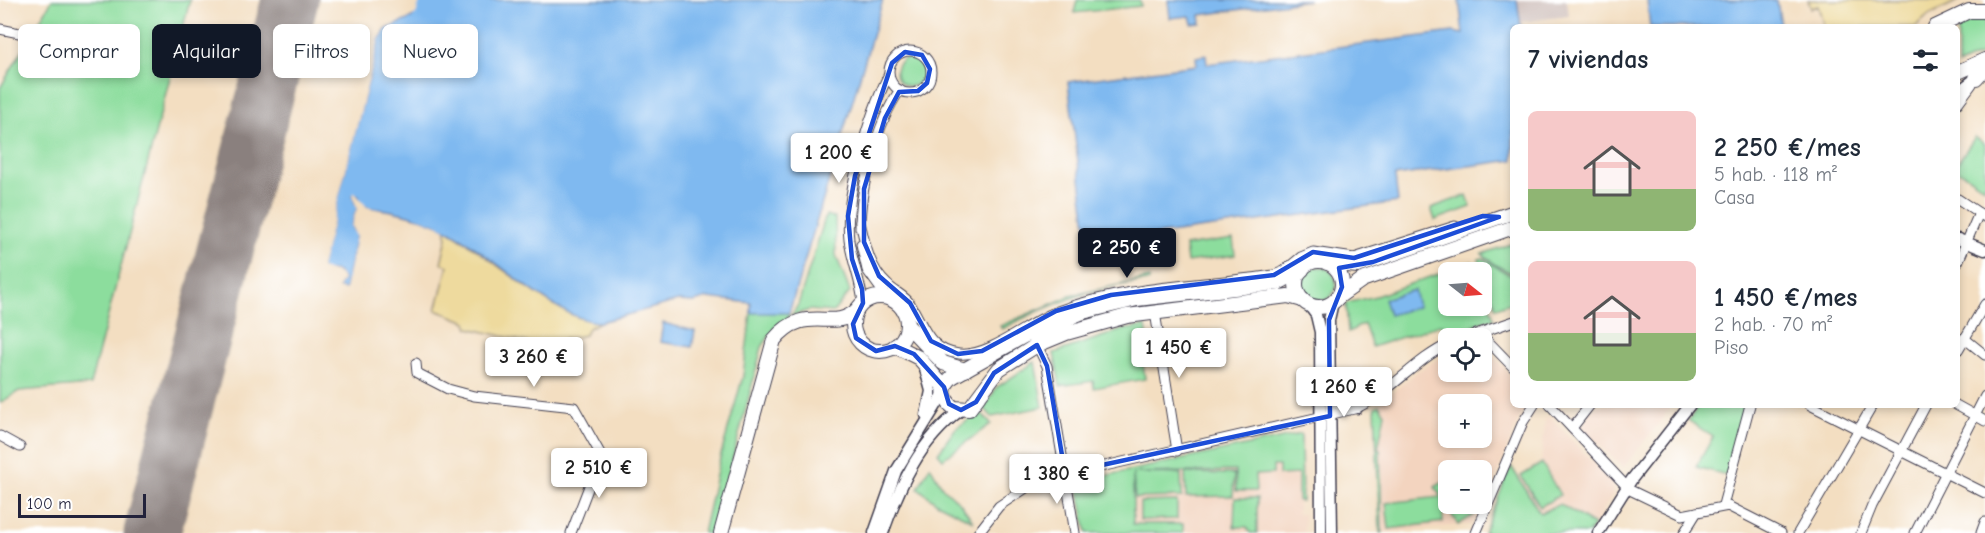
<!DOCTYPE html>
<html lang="es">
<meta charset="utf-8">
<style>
:root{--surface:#fff;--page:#f2f2f3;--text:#1f2937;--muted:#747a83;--accent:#111827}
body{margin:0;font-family:"Comic Neue",sans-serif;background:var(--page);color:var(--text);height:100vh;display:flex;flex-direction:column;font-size:22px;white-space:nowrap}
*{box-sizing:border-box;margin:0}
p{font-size:20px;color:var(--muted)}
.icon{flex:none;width:33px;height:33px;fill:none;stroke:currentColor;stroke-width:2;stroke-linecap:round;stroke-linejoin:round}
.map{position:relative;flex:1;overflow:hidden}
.sheet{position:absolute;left:1510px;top:24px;width:450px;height:384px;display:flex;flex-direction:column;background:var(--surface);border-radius:9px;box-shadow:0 3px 9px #0003}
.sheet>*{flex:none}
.banner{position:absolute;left:18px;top:24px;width:570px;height:54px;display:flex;gap:12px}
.needle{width:39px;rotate:107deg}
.controls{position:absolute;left:1438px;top:262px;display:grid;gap:12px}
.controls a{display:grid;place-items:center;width:54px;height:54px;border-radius:9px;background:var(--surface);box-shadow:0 3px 9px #0003;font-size:30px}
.scale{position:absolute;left:18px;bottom:15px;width:128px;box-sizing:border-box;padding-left:6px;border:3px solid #22223b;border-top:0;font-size:16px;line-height:21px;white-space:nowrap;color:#22223b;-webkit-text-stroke:4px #fff;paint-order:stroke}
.price{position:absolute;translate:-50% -51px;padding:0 14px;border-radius:6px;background:#fff;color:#222;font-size:20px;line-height:39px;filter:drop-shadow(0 2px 3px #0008)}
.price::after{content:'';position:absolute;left:50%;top:36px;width:18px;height:14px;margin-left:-9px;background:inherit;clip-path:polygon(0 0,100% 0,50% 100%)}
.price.active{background:var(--accent);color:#fff}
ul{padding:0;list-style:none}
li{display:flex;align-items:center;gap:18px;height:150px;padding:0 18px}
li span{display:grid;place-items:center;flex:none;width:168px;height:120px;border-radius:9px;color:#555}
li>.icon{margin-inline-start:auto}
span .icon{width:72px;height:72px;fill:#fffc;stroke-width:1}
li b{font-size:26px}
h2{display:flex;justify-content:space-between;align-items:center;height:72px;padding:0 18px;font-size:26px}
.chip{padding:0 21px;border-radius:9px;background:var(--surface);box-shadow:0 3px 9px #0003;font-size:21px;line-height:54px}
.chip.active{background:var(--accent);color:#fff}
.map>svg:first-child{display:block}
.built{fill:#f3d4bf;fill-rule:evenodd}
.industrial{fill:#cfc0bb}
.green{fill:#8cdd9d;stroke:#57806c;stroke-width:1.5}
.sand{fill:#eeda9e;stroke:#887e6c;stroke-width:1.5}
.water{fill:#7fb9f0;stroke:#506e96;stroke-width:1.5}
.pier{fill:#f3dec1}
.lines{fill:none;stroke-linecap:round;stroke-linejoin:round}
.taxiway{stroke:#8a807e;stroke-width:22}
.runway{stroke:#8a807e;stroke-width:57}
.minor-casing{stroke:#413e4f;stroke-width:11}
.major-casing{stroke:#413e4f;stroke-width:13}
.highway-casing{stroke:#413e4f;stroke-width:16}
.minor{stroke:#fff;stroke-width:9}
.major{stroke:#fff;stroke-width:10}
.highway{stroke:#fff;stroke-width:14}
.marked{fill:none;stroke:#1d4ed8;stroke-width:4.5;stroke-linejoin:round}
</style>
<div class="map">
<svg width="1985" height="533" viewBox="0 0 1985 533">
<rect width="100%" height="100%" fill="#fff"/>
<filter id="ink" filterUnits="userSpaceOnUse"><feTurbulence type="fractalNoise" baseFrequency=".0167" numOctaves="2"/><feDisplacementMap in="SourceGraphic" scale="12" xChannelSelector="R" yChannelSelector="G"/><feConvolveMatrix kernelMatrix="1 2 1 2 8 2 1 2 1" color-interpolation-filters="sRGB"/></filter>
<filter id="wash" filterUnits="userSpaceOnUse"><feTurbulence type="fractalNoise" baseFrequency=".008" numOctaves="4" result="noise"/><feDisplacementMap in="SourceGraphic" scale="24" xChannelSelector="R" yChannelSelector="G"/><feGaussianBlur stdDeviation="1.35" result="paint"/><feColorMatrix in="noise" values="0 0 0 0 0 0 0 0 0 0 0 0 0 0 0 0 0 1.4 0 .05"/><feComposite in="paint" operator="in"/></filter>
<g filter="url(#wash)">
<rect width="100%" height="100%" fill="#f3dec1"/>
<g class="built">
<path d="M1482 345 1513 377 1514 405H1529L1520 417 1482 512 1471 524 1380 533 1375 407 1418 371 1449 353V372H1482ZM1449 405H1482V438H1449ZM1449 471H1482V504H1449Z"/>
<path d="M1597 405H1673L1623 468 1581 426Z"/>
<path d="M1551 417 1612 484 1613 494 1594 525 1560 504 1540 513 1519 476 1541 462 1545 419Z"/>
<path d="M1303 433V501L1298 502V514H1304V533H1085L1077 485 1079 481Z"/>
</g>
<path class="industrial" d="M1517 0H1567L1569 16 1520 22Z"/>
<g class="green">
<path d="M52 0H190L90 385 19 391 0 403V88Z"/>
<path d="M1077 0H1140L1141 6 1074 13Z"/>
<path d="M1974 16 1985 18V53L1958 65V27H1947Z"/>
<circle cx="910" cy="72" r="14"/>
<path d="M1975 137 1985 144V188L1958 170V162Z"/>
<path d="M1467 195 1471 207 1435 220 1431 208Z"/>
<path d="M826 215 835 218 836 255 850 292 833 312 809 310 791 316 798 305Z"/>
<path d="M1233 239 1235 255 1187 262 1185 246Z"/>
<path d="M1513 243V274L1494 264 1482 254Z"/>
<path d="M1482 258 1513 277V302L1496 308 1479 259Z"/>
<path d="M1472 262 1477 273H1449V306H1482V287L1494 318 1448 334 1442 324 1372 347 1364 324 1348 332 1346 303 1376 296Z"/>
<circle cx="1319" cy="284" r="17"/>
<path d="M1149 278V281C1095 286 1048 305 1002 329L1000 326 1070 296Z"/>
<path d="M761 312 789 313 788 319 776 326 762 347 713 533H703L719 462 743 376 751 313Z"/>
<path d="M1146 326 1151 362 1143 364 1145 379 1094 388 1093 381 1060 386 1054 353 1122 330Z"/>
<path d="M1035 362 1043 407 992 417 984 408 997 387Z"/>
<path d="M1379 405 1385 413 1378 449 1380 450 1382 533H1380L1375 407Z"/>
<path d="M1700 405H1746L1727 475 1696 467 1713 437 1688 420Z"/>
<path d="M980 412 991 424 943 459 938 453 955 429Z"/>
<path d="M1301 434 1302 501H1298V474L1279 475V466H1273V474L1255 475 1256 491H1236L1235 471 1137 473 1181 474 1182 497 1135 498 1133 473V524H1183V533H1087L1078 486 1081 481Z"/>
<path d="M1542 463 1560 495 1540 507 1521 476Z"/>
<path d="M930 466 943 488 960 503 973 521 937 503 918 488Z"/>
<path d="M1511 466 1540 513 1560 504 1594 525 1589 533H1484Z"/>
<path d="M1185 473 1234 474 1233 496 1186 497Z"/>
<path d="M1449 478V504H1475L1480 511 1458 525 1442 499 1443 522 1389 529 1386 503 1441 497 1435 487Z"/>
<path d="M1235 498H1257V533H1250L1247 527H1234Z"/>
<path d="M1177 501V519L1140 520V502Z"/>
</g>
<g class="sand">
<path d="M1808 0H1960L1929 15 1915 27H1824L1818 6 1811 8Z"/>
<path d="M444 228C484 250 558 321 600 322L588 328 585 335 538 345 469 328 467 322 436 310 448 266 441 263 447 237Z"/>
</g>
<g class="water">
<path d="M420 0H883L789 313H751V303L708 298 694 302 678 301 600 322C559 322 493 256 456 235 436 223 414 216 392 211 383 209 373 210 365 206 360 203 359 199 358 195H352L357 208 351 226 356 236 345 290 338 288 343 279 338 272 322 270 321 266 379 39 386 29 412 18Z"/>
<path d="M1168 0H1309L1200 15 1201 23 1192 24 1190 16 1170 18Z"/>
<path d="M1459 0H1517L1521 27H1514L1513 160 1395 176 1398 202 1117 240 1116 230 1087 234 1068 82 1197 65 1196 57 1206 55 1207 64 1453 32 1463 34Z"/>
<path d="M1647 0H1777L1781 27H1650Z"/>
<path d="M1414 290 1418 307 1389 315 1384 299Z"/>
<path d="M663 323 695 331 692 347 660 342Z"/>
</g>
<path class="pier" d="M417 0 420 2 416 14 386 29 379 39 321 268 340 274 343 279 338 288 345 290 356 236 351 226 357 208 352 195 354 192 367 207 421 219 444 228 447 233 420 221 373 212 359 205 354 226 359 237 348 291 344 293 335 289 338 276 319 270 320 258 376 38 384 26 410 15 416 7Z"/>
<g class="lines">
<path class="taxiway" d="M150 533 153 526"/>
<path class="runway" d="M152 533 290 0"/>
</g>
</g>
<g filter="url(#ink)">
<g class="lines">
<defs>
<g id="minor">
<path d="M0 29 24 34"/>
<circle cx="910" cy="72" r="21"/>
<path d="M1958 103 1972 84"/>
<path d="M1958 199 1985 217"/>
<path d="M860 222C865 244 870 269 887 284 894 292 905 295 911 305 924 326 929 351 959 354 990 357 1028 322 1058 311 1128 285 1201 286 1274 275L1284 271 1301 257 1313 252 1354 258 1455 226"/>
<path d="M860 228C860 188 877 122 900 90"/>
<path d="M861 244 867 270 888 299"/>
<path d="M1958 262 1979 213"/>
<path d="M863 303C861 281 852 262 849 240 844 196 869 114 889 74"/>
<path d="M1155 312 1177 451"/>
<path d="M1480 333 1514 368"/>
<path d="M1964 338 1985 355"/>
<path d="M1462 339 1514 321"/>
<path d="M1037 345 1047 366 1075 533"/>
<path d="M1958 350 1985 304"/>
<path d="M416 363 417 373 448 389 474 396 574 407 601 455 571 533"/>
<path d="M1550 405 1630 490 1682 515 1728 506 1781 533"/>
<path d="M1810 405 1985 493"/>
<path d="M1956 405 1985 421"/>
<path d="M1572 428 1590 405"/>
<path d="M0 436 20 447"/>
<path d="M1723 505 1750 405"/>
<path d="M978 533 999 506 1035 482 1354 409C1390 394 1414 360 1449 344"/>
<path d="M1476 533 1523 422 1534 405"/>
<path d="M1684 533 1697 512"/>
<path d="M1798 533 1873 405"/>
<path d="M1861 533 1872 506 1926 405"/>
<path d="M1915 533 1985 396"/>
<path d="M1981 533 1985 522"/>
</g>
<g id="major">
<path d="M1958 92 1976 78"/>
<path d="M1958 239 1985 250"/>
<path d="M1307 303 1316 315 1320 332 1321 533"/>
<path d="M925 369 931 391 926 415"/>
<path d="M1330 394 1337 404 1357 408"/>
<path d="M874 533 896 471 944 393"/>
<path d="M883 533C900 485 919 441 961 410"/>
<path d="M1332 533 1329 320 1333 302"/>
<path d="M1598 533 1632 479 1690 405"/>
</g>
<g id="highway">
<path d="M1935 27 1969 11H1985"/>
<path d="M1958 72 1985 60"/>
<path d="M1976 78 1985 68"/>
<circle cx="1319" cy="284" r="23"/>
<path d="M1327 263 1358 266 1514 212"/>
<path d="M1302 270 1278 283 1137 299 1083 312 1024 336 952 377C941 387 942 399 954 408L969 409 999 369 1037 345 1066 333 1127 316 1288 296 1303 300"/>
<path d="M1338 297 1362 280 1514 227"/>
<circle cx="880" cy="324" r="27"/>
<path d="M907 325 943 363 965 370"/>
<path d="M895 346 919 358 944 387"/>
<path d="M721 533 774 340C805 302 832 333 856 311"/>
</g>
</defs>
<use href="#minor" class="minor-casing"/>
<use href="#major" class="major-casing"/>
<use href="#highway" class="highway-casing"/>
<use href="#minor" class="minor"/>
<use href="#major" class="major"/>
<use href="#highway" class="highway"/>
</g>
</g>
<path class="marked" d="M905 52 922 55 930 69 927 83 918 91 899 92 885 118 864 189V242L879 276 910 303 931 341 958 354 982 351 1056 311 1111 295 1274 275 1313 252 1354 258 1483 216 1499 217 1373 262 1339 268 1342 287 1329 320 1330 416 1065 473 1047 366 1037 345 994 373 976 402 961 410 949 404 944 387 914 354 895 346 876 351 856 338 853 324 863 303 862 289 852 259 848 216 855 176 892 63Z"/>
</svg>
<div class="controls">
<a><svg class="needle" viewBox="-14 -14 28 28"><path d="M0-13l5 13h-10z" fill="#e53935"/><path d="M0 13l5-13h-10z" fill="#747a83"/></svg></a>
<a><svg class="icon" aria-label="locate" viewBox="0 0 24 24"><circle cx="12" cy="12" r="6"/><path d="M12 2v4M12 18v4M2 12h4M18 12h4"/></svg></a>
<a>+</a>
<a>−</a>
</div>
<div class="scale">100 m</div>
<b class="price" style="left:839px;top:184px">1 200 €</b>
<b class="price active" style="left:1127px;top:279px">2 250 €</b>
<b class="price" style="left:1179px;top:379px">1 450 €</b>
<b class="price" style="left:534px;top:388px">3 260 €</b>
<b class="price" style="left:1344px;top:418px">1 260 €</b>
<b class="price" style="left:599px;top:499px">2 510 €</b>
<b class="price" style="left:1057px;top:505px">1 380 €</b>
<div class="banner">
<a class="chip">Comprar</a>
<a class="chip active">Alquilar</a>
<a class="chip">Filtros</a>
<a class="chip">Nuevo</a>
</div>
<section class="sheet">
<h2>7 viviendas<svg class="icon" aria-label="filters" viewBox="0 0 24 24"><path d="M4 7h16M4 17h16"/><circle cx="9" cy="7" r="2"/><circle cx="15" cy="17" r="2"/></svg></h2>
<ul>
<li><span style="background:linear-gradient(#f6c9c9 65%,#8fb573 0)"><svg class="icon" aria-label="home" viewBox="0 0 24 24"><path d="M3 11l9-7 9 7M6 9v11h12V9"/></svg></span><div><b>2 250 €/mes</b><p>5 hab. · 118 m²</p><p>Casa</p></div></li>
<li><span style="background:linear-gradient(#f6c9c9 60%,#8fb573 0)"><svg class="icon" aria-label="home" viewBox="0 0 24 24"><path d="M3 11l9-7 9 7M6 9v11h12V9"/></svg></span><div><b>1 450 €/mes</b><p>2 hab. · 70 m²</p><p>Piso</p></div></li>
</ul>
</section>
</div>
